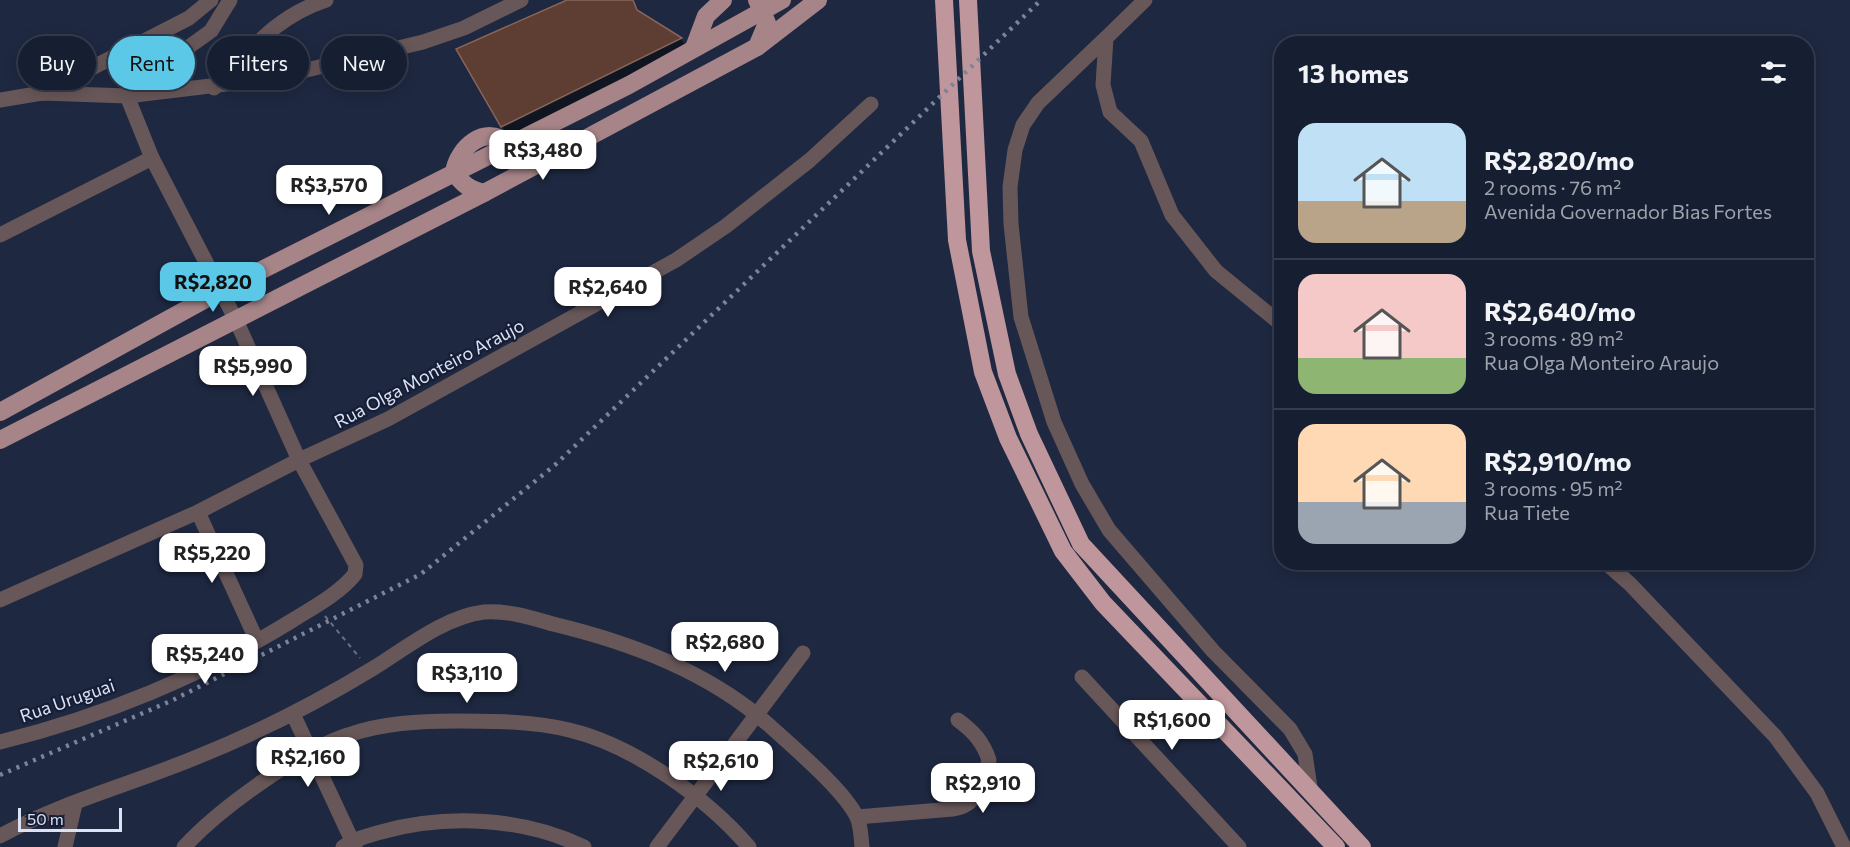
<!DOCTYPE html>
<meta charset="utf-8">
<style>
:root{--surface:#161e31;--page:#1f2739;--text:#f1f3f6;--muted:#9ea2ab;--line:#353c4d;--accent:#5bc8e7}
body{margin:0;font-family:Commissioner,sans-serif;background:var(--page);color:var(--text);height:100vh;display:flex;flex-direction:column;font-size:22px;white-space:nowrap}
*{box-sizing:border-box;margin:0}
p{font-size:20px;color:var(--muted)}
.icon{flex:none;width:33px;height:33px;fill:none;stroke:currentColor;stroke-width:2;stroke-linecap:round;stroke-linejoin:round}
.map{position:relative;flex:1;overflow:hidden}
.details{position:absolute;left:1274px;top:36px;width:540px;height:534px;display:flex;flex-direction:column;background:var(--surface);border-radius:24px;box-shadow:0 3px 15px #0003,0 0 0 2px var(--line)}
.details>*{flex:none}
.guide{position:absolute;left:18px;top:36px;width:570px;height:54px;display:flex;gap:12px}
.scale{position:absolute;left:18px;bottom:15px;width:104px;box-sizing:border-box;padding-left:6px;border:3px solid #dbe2f3;border-top:0;font-size:16px;line-height:21px;white-space:nowrap;color:#dbe2f3;-webkit-text-stroke:4px #151e36;paint-order:stroke}
.price{position:absolute;translate:-50% -51px;padding:0 14px;border-radius:12px;background:#fff;color:#222;font-size:20px;line-height:39px;filter:drop-shadow(0 2px 3px #0008)}
.price::after{content:'';position:absolute;left:50%;top:36px;width:18px;height:14px;margin-left:-9px;background:inherit;clip-path:polygon(0 0,100% 0,50% 100%)}
.price.on{background:var(--accent);color:#111}
ul{padding:0;list-style:none}
li{display:flex;align-items:center;gap:18px;height:150px;padding:0 24px}
li+li{border-top:2px solid var(--line)}
li span{display:grid;place-items:center;flex:none;width:168px;height:120px;border-radius:18px;color:#555}
li>.icon{margin-inline-start:auto}
span .icon{width:72px;height:72px;fill:#fffc;stroke-width:1}
li b{font-size:26px}
h2{display:flex;justify-content:space-between;align-items:center;height:72px;padding:0 24px;font-size:26px}
.tag{padding:0 21px;border-radius:27px;background:var(--surface);box-shadow:0 3px 15px #0003,0 0 0 2px var(--line);font-size:21px;line-height:54px}
.tag.on{background:var(--accent);color:#111}
.map>svg:first-child{display:block}
.shadow{fill:#0007}
.building{fill:#5e3d33;stroke:#88655a;stroke-width:1.5}
.lines{fill:none;stroke-linecap:round;stroke-linejoin:round}
.path{stroke:#687187;stroke-width:2;stroke-dasharray:4.5 4.5;stroke-linecap:butt}
.minor{stroke:#685759;stroke-width:15}
.major{stroke:#a68488;stroke-width:18}
.highway{stroke:#be969b;stroke-width:18}
.rail{stroke:#7b8499;stroke-width:4.5;stroke-dasharray:3 6;stroke-linecap:butt}
.labels{text-anchor:middle;dominant-baseline:central;stroke-width:4.5;stroke-linejoin:round;paint-order:stroke}
.street-label{font-size:18px;fill:#dbe2f3;stroke:#151e36}
</style>
<div class="map">
<svg width="1850" height="847" viewBox="0 0 1850 847">
<rect width="100%" height="100%" fill="#1e2841"/>
<path class="shadow" d="M571 0H632L638 12 681 39 687 48 508 136 458 50Z"/>
<path class="building" d="M567 0H633L637 10 682 38 501 127 456 49Z"/>
<g class="lines">
<path class="path" d="M325 616 360 658"/>
<g class="minor">
<path d="M1145 0 1106 38 1103 85 1110 112 1141 141 1172 215 1216 271 1281 324"/>
<path d="M1106 38 1038 103 1023 125 1015 150 1010 187 1011 224 1021 317 1054 422 1082 484 1109 530 1213 651 1290 729 1305 754 1311 794"/>
<path d="M255 47 257 67 269 79"/>
<path d="M214 88C251 51 274 17 326 0"/>
<path d="M43 93 189 18 211 0"/>
<path d="M0 100 42 93 127 96 269 79 423 42 464 28 521 0"/>
<path d="M0 235 152 158"/>
<path d="M198 512 257 641"/>
<path d="M1605 562 1630 584 1775 736 1817 793 1844 847"/>
<path d="M0 600 198 512 299 460 388 419 676 260 726 226 810 160 871 104"/>
<path d="M1082 677 1239 847"/>
<path d="M293 714 355 847"/>
<path d="M0 742C102 717 204 675 293 620 314 607 340 593 355 574L356 565 299 460 236 320 152 158 127 96 155 71 211 31 230 0"/>
<path d="M857 817 953 809C978 806 983 782 989 760 983 742 974 732 958 720"/>
<path d="M0 836C62 802 132 784 197 757 257 733 316 703 372 669 406 648 444 617 484 612 507 610 532 618 553 624 632 643 709 672 770 726 794 748 843 789 857 817 861 826 861 838 862 847"/>
<path d="M65 847 75 804"/>
<path d="M184 847C219 809 299 751 348 735 382 723 420 721 456 721 493 721 532 721 569 730 633 745 707 798 749 847"/>
<path d="M343 847C354 839 367 836 381 832 445 814 523 817 584 847"/>
<path d="M657 847 803 653"/>
</g>
<g class="major">
<path d="M757 0 767 23 757 47"/>
<path d="M694 48 706 16 723 0"/>
<path d="M484 193C470 190 462 184 454 172 458 148 485 123 509 144"/>
<path d="M0 412 220 291 629 85 782 0"/>
<path d="M0 440 484 193 757 47 818 0"/>
</g>
<g class="highway">
<path d="M944 0 957 240 983 372 1008 438 1063 551 1103 603 1336 847"/>
<path d="M968 0 981 251 1007 374 1029 434 1081 544 1362 847"/>
</g>
<path class="rail" d="M0 775 173 700 421 574 555 465 1041 0"/>
</g>
<g class="labels">
<g class="street-label">
<text transform="translate(429 373) rotate(-28)">Rua Olga Monteiro Araujo</text>
<text transform="translate(67 700) rotate(-19)">Rua Uruguai</text>
</g>
</g>
</svg>
<div class="scale">50 m</div>
<b class="price" style="left:543px;top:181px">R$3,480</b>
<b class="price" style="left:329px;top:216px">R$3,570</b>
<b class="price on" style="left:213px;top:313px">R$2,820</b>
<b class="price" style="left:608px;top:318px">R$2,640</b>
<b class="price" style="left:253px;top:397px">R$5,990</b>
<b class="price" style="left:212px;top:584px">R$5,220</b>
<b class="price" style="left:725px;top:673px">R$2,680</b>
<b class="price" style="left:205px;top:685px">R$5,240</b>
<b class="price" style="left:467px;top:704px">R$3,110</b>
<b class="price" style="left:1172px;top:751px">R$1,600</b>
<b class="price" style="left:308px;top:788px">R$2,160</b>
<b class="price" style="left:721px;top:792px">R$2,610</b>
<b class="price" style="left:983px;top:814px">R$2,910</b>
<div class="guide">
<a class="tag">Buy</a>
<a class="tag on">Rent</a>
<a class="tag">Filters</a>
<a class="tag">New</a>
</div>
<section class="details">
<h2>13 homes<svg class="icon" aria-label="filters" viewBox="0 0 24 24"><path d="M4 7h16M4 17h16"/><circle cx="9" cy="7" r="2"/><circle cx="15" cy="17" r="2"/></svg></h2>
<ul>
<li><span style="background:linear-gradient(#bfe0f5 65%,#b9a48a 0)"><svg class="icon" aria-label="home" viewBox="0 0 24 24"><path d="M3 11l9-7 9 7M6 9v11h12V9"/></svg></span><div><b>R$2,820/mo</b><p>2 rooms · 76 m²</p><p>Avenida Governador Bias Fortes</p></div></li>
<li><span style="background:linear-gradient(#f6c9c9 70%,#8fb573 0)"><svg class="icon" aria-label="home" viewBox="0 0 24 24"><path d="M3 11l9-7 9 7M6 9v11h12V9"/></svg></span><div><b>R$2,640/mo</b><p>3 rooms · 89 m²</p><p>Rua Olga Monteiro Araujo</p></div></li>
<li><span style="background:linear-gradient(#ffd9b3 65%,#9aa5b1 0)"><svg class="icon" aria-label="home" viewBox="0 0 24 24"><path d="M3 11l9-7 9 7M6 9v11h12V9"/></svg></span><div><b>R$2,910/mo</b><p>3 rooms · 95 m²</p><p>Rua Tiete</p></div></li>
</ul>
</section>
</div>
